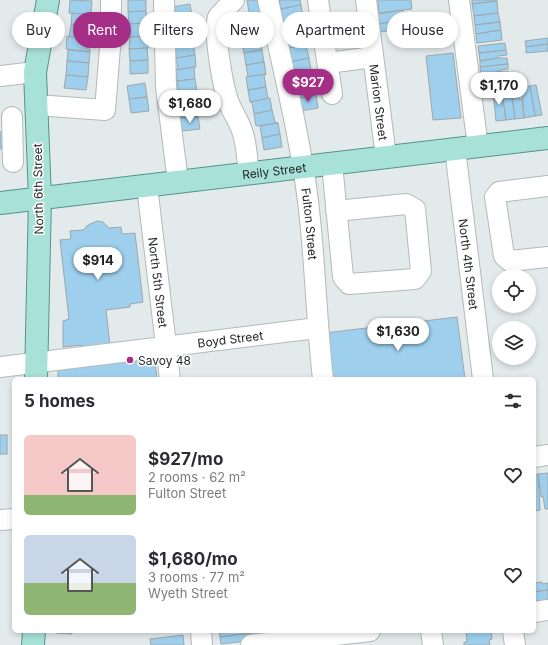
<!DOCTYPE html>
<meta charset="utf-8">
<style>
:root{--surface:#fff;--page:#f2f2f3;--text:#2b2b33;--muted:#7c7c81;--accent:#a52e87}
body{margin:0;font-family:Inter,sans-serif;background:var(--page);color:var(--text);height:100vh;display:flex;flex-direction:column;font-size:15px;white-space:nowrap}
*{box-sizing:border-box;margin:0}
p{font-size:13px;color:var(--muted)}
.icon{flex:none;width:22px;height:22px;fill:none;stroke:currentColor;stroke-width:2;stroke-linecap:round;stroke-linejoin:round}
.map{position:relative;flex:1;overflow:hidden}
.drawer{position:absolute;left:12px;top:377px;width:524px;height:256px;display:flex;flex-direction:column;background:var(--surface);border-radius:6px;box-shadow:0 2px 6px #0003}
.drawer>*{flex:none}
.guide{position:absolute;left:12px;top:12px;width:524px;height:36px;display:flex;gap:8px}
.fabs{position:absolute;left:492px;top:269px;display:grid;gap:8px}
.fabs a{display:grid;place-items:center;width:44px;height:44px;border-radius:50%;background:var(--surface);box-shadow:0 2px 6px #0003;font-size:20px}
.price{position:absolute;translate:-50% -34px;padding:0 9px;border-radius:14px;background:#fff;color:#222;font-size:13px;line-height:26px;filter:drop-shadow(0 1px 2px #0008)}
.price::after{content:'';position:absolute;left:50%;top:24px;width:12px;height:9px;margin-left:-6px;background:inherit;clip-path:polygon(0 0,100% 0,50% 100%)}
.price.selected{background:var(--accent);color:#fff}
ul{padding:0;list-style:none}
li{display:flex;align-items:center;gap:12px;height:100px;padding:0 12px}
li span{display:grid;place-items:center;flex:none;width:112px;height:80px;border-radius:6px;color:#555}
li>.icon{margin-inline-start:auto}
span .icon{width:48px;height:48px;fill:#fffc;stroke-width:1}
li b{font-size:17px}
h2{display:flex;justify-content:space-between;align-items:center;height:48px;padding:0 12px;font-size:17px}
.pill{padding:0 14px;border-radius:18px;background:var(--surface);box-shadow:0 2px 6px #0003;font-size:14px;line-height:36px}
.pill.selected{background:var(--accent);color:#fff}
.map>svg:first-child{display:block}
.building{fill:#9ed0ee;stroke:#a0a6aa}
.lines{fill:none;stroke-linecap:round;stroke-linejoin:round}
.minor-casing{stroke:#b2babb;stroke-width:22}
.major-casing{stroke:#55948a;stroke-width:24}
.minor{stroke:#fff;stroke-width:20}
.major{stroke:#a8e1d8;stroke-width:22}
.poi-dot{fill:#a52e87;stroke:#fff;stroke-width:1.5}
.labels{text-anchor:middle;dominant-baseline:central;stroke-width:3;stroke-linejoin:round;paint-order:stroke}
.street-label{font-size:12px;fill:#262929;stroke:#fff}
.poi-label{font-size:12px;fill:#262929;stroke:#fff;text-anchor:start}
</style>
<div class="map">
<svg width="548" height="645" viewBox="0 0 548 645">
<rect width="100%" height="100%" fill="#e2eaeb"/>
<g class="building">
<path d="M70 0 92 1 91 14 94 15 69 13Z"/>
<path d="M128 0H146V11L128 12Z"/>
<path d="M247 0H260L264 23 251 24Z"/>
<path d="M279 0H300L301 5 281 9Z"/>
<path d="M378 0H411L412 9 379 13Z"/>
<path d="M472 0H497V1L472 4Z"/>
<path d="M497 1 498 13 474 16 472 4Z"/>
<path d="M190 4 192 17 174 19 172 7Z"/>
<path d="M301 5 303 17 283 21 281 9Z"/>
<path d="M403 10 405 19 379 24 378 14Z"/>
<path d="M146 11 147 23 129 24 128 12Z"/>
<path d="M72 13 94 15 93 27 71 25Z"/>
<path d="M498 13 500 22 475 25 474 16Z"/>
<path d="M192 17 193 29 175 31 174 19Z"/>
<path d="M303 17 301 19 303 32 285 35 283 21Z"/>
<path d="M416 18 417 27 380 32 379 24Z"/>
<path d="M500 22 501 30 476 34 475 25Z"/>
<path d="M147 23 148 36 130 37 129 24Z"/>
<path d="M258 24 260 37 241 40 239 28Z"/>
<path d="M71 25 93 27 91 39 69 37Z"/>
<path d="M193 29 191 30 193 42 175 45 173 31Z"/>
<path d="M501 30 502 40 477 43 476 34Z"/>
<path d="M303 32 306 45 288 48 285 35Z"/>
<path d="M67 36 91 39H89L87 49H90V52L66 49Z"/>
<path d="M148 36V48L129 49 130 37Z"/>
<path d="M260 37 262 50 244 53 241 40Z"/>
<path d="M548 38V44L526 47 525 41Z"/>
<path d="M193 42 195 55 176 58 175 45Z"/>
<path d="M505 43 506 50 479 53 478 46Z"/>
<path d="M548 44V51L526 53V47Z"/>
<path d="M306 45 309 58 290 62 288 48Z"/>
<path d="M147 48 148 60 130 61 129 49Z"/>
<path d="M68 50 90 52 89 63 67 61Z"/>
<path d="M262 50 264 62 246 65 244 53Z"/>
<path d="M506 50 507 55 498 56V58L480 61 479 53Z"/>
<path d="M453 53 461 118 433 120 426 56Z"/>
<path d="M195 55 196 67 176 70 178 68 176 58Z"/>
<path d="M309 58 311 70 293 74 290 62Z"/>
<path d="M498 58H507L508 64 480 67V61Z"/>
<path d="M148 60V73L130 74V61Z"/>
<path d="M67 61 89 63 88 77 66 75Z"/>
<path d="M264 62 266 74 248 77 246 65Z"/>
<path d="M508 64V69L500 70V72L481 74 480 67Z"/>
<path d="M194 67 195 79 177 81 176 70Z"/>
<path d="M311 70 313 83 295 86 293 74Z"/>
<path d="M500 72H509V77L482 80 481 74Z"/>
<path d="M266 74 264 75 266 87 248 90 246 77Z"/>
<path d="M66 75 88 77 86 90 64 88Z"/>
<path d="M509 77 510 84 483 87 482 80Z"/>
<path d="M195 79 197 92 179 94 177 81Z"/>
<path d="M145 83 147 97 129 99 127 86Z"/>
<path d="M313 83 316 95 297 99 295 86Z"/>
<path d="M536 85 542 115 535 116 530 86Z"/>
<path d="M530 86 535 116 524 118 522 87Z"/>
<path d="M266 87 268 99 250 102 248 90Z"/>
<path d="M518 88 519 99H522L524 118 515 119 511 89Z"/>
<path d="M500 90V92H502L506 120 496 121 493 91Z"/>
<path d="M511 91 515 119 506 120 502 92Z"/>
<path d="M197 92 198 103 180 105 179 94Z"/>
<path d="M316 95 318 108 300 111 297 99Z"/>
<path d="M147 97 149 111 131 113 129 99Z"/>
<path d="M270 98 272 110 254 114 252 102H250Z"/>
<path d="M198 103 197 104 198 117 180 118 179 106Z"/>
<path d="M272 110 275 122 278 123 256 126 254 114Z"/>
<path d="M198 117 200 129 182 131 180 118Z"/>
<path d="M278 123 280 134 262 138 260 126Z"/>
<path d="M9 131 10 148 0 149V132Z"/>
<path d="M280 134 282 147 264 150 262 138Z"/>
<path d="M97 221 103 222 109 228 121 227 122 234 135 233 143 302 130 304V307L106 310 110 345 82 348 81 345 63 347V321L69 319 60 240 71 239 70 231 83 230 88 225Z"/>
<path d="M457 317 465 379H331L325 333Z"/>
<path d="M154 354 157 379H58V367Z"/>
<rect x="0" y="435" width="7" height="19"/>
<path d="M548 473V509H545L543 496 541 497 538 474Z"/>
<path d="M538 474 540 510 534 511V475Z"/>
<path d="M542 582V584L548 583V590L534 592V583Z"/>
<path d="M548 590V602L534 604V592Z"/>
<path d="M56 631H115L72 632V634L56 633Z"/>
<path d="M219 631H256L257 632 220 637Z"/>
<path d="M267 631H272L273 638 221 644 220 637Z"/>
<path d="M466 631H491L492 639 489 640 490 645H464V642H467Z"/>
<path d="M183 635 184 645H151L150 639Z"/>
</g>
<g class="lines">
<defs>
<g id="minor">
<path d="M164 0 166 87 178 182"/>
<path d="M234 0 218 17C213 31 223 88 229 103 233 114 240 122 243 134 247 146 247 161 249 174"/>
<path id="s1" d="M268 0C280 55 294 111 303 167 315 237 315 309 323 379"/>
<path d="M318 0 332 94"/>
<path id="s2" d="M366 0 386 157"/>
<path d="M459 0 478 147"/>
<path d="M328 63 373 57"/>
<path d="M0 76 35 72"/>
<path d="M36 105 105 110 111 35V0"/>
<path d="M12 117 13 162"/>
<path id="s3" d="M455 149 483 379"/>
<path d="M332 164 343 277 349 284 415 279 421 271 415 209 406 204 336 211"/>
<path id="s4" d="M147 186 170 379"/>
<path d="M548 186 499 192 495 197 504 256 510 261 548 257"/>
<path id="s5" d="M0 367 317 328"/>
<path d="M534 457 548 455"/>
<path d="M0 520 14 519"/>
<path d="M534 612 548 610"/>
<path d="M201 631 202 645"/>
<path d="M431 631 433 645"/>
<path d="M513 631 515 645"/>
<path d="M251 645 370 631"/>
</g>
<g id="major">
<path id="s6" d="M0 203 548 138"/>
<path d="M36 379 40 198 35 72 48 0"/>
<path d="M33 645 34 631"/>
</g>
</defs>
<use href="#minor" class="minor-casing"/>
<use href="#major" class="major-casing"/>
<use href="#minor" class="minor"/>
<use href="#major" class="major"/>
</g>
<circle class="poi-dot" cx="130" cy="360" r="4"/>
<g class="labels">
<g class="street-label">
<text stroke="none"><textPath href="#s2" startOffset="103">Marion Street</textPath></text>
<text stroke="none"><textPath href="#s6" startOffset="276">Reily Street</textPath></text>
<text transform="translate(38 189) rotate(-91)">North 6th Street</text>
<text stroke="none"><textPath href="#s1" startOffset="228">Fulton Street</textPath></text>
<text stroke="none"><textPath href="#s3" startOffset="116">North 4th Street</textPath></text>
<text stroke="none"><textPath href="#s4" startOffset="97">North 5th Street</textPath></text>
<text stroke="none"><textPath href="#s5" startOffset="232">Boyd Street</textPath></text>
</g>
<g class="poi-label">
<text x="138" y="360">Savoy 48</text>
</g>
</g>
</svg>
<div class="fabs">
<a><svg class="icon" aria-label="locate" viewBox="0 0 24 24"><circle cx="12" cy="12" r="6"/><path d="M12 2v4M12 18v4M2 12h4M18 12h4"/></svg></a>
<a><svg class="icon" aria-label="layers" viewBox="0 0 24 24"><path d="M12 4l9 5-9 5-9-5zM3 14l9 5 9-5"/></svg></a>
</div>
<b class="price selected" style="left:308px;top:103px">$927</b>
<b class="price" style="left:499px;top:106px">$1,170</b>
<b class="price" style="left:190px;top:124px">$1,680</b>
<b class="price" style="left:98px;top:281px">$914</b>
<b class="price" style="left:398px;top:352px">$1,630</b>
<div class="guide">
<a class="pill">Buy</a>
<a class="pill selected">Rent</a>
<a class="pill">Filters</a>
<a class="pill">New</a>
<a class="pill">Apartment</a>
<a class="pill">House</a>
</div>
<section class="drawer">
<h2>5 homes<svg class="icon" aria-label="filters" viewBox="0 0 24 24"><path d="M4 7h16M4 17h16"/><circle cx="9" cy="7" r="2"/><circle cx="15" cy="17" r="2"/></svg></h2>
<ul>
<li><span style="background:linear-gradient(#f6c9c9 75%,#8fb573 0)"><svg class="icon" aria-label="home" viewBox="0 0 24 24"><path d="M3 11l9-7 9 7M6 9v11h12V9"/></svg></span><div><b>$927/mo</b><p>2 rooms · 62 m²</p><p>Fulton Street</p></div><svg class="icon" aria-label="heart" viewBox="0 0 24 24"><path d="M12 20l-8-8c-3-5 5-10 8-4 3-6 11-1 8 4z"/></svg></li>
<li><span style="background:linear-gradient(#c9d6e8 60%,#8fb573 0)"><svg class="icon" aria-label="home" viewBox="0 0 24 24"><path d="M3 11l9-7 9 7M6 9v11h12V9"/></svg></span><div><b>$1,680/mo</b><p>3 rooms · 77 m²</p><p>Wyeth Street</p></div><svg class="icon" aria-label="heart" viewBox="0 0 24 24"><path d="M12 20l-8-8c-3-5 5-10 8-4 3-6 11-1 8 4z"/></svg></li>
</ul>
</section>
</div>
